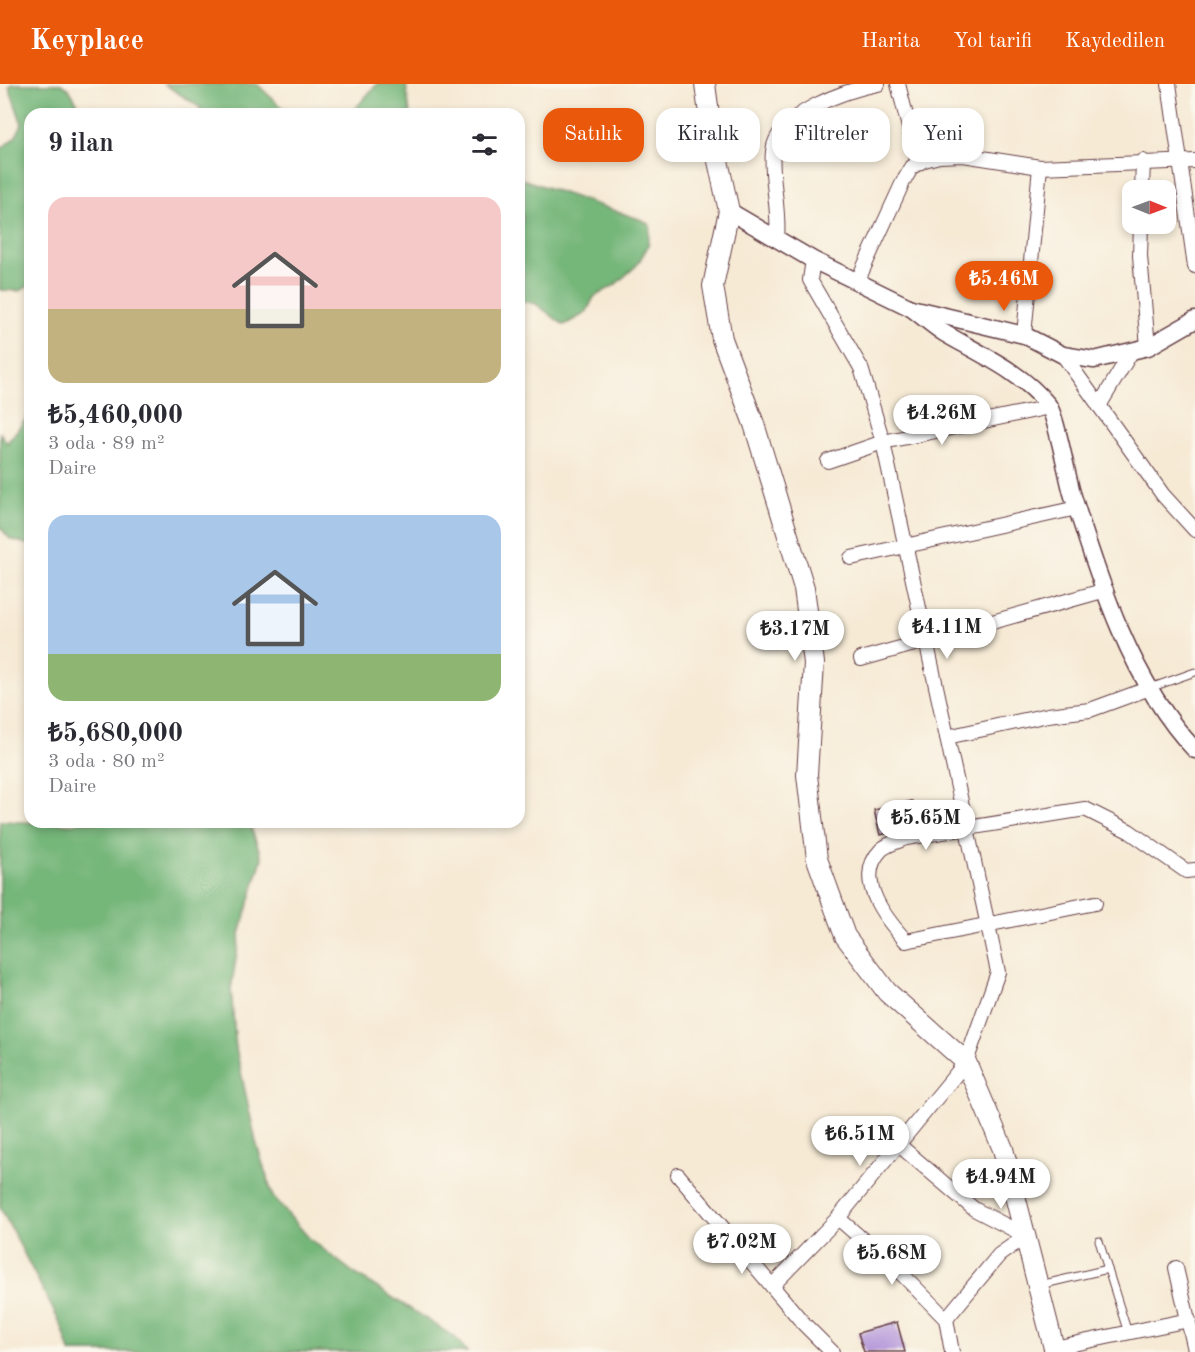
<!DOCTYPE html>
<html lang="tr">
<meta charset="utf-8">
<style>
:root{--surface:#fff;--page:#f7f7f7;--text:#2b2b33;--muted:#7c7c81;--accent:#ea580c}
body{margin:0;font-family:"Old Standard TT",serif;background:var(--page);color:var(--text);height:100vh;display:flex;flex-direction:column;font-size:22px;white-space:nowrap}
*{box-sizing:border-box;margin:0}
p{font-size:20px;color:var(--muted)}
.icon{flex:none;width:33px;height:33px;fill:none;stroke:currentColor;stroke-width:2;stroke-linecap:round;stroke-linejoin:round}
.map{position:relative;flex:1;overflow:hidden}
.sheet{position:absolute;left:24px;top:24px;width:501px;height:720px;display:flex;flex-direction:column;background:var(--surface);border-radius:18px;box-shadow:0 3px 9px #0003}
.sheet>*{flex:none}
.banner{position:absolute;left:543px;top:24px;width:561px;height:54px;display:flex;gap:12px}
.needle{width:39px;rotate:91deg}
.tools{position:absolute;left:1122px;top:96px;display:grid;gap:12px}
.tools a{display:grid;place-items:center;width:54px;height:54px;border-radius:12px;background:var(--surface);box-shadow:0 3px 9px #0003;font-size:30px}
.price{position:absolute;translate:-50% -51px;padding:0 14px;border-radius:21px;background:#fff;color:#222;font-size:20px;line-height:39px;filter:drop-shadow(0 2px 3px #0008)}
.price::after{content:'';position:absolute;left:50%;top:36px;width:18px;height:14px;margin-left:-9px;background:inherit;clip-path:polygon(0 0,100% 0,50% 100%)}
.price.current{background:var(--accent);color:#fff}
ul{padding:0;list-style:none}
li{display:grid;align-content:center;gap:12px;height:318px;padding:0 24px}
li span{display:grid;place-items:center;height:186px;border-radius:18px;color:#555}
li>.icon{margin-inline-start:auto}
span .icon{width:108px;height:108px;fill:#fffc;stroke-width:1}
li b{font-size:26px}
h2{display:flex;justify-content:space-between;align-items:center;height:72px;padding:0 24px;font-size:26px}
.pill{padding:0 21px;border-radius:18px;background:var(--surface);box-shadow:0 3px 9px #0003;font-size:21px;line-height:54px}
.pill.current{background:var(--accent);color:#fff}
header{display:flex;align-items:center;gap:36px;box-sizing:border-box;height:84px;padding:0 30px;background:var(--accent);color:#fff}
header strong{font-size:28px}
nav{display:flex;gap:33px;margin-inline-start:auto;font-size:21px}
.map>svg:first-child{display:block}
.forest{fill:#74b679;stroke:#5f6a52;stroke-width:1.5}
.building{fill:#b99ddb}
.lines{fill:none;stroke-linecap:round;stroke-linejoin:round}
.service-casing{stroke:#643d44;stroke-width:9}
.minor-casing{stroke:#643d44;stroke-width:16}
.tertiary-casing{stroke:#643d44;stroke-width:19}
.secondary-casing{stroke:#643d44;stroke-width:22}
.service{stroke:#fff;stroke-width:7}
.minor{stroke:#fff;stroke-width:14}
.tertiary{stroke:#fff;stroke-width:16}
.secondary{stroke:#fff;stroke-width:20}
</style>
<header>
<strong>Keyplace</strong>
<nav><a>Harita</a><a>Yol tarifi</a><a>Kaydedilen</a></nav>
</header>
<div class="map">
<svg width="1195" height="1268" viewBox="0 0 1195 1268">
<rect width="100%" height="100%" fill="#fbf7ec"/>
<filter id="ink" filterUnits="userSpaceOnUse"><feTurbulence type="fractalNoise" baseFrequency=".0167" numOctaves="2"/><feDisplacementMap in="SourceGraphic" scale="12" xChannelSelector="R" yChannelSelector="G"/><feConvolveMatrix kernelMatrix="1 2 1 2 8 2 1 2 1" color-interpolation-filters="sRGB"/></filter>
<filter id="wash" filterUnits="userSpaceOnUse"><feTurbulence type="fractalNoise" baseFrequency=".008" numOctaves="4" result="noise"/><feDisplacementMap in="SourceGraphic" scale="24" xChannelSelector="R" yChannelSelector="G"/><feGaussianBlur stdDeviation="1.35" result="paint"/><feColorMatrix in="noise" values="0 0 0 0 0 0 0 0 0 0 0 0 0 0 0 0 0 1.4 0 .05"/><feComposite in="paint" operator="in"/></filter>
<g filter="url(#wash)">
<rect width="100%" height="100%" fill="#f6ead5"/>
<g class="forest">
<path d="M12 0H61L69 5 84 30H30V201L20 207 0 206V66L16 52 22 40 9 3Z"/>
<path d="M164 0H257L280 22 293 30H198L201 24Z"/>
<path d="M377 0H406L410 30H345L355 25Z"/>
<path d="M519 94 642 136 650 141 648 162 637 181 615 201 594 213 586 229 564 241 536 220 519 216V151L523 133 519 129Z"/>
<path d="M30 330V461L10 455 0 443V349L7 359Z"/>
<path d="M0 737 75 740 78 738H249L262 774 240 850 231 905 236 965 256 1058 273 1113 310 1155 354 1189 456 1254 467 1268H70L62 1243 0 1123Z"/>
</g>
<g id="blocks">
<g class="building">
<path d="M912 717 918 742 880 751 874 726Z"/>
<path d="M897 1238 905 1268H864L858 1249Z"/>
</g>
</g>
</g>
<g filter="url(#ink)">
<use href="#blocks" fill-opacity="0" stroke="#643d44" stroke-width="1.5"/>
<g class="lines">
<defs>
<g id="service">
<path d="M1150 604 1195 588"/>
<path d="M1099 1157 1128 1249"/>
<path d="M1040 1201 1108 1185"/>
</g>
<g id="minor">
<path d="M898 0 918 79"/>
<path d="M1169 0 1195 182"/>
<path d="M1142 106 1143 77"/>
<path d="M1141 140 1140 172 1148 263"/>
<path d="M777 155C780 124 770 94 773 67 777 29 847 6 878 0"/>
<path d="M857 198 903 98 912 83 924 76 939 72 963 71 1040 83 1195 77"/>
<path d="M1024 251 1040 83"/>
<path d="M1063 271 1163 411 1195 446"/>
<path d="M1099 322 1132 267"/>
<path d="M828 377 883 358 1050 323"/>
<path d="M851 474 1077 424"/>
<path d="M861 575 1106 506"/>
<path d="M947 653 1048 631 1090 626 1150 604"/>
<path d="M1095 819 906 857C886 835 853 795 881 766 887 760 899 757 906 754L1085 725 1129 747 1186 787 1195 786"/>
<path d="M899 1061 974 1125 1026 1152 999 1171 946 1235"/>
<path d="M678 1091 804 1240 832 1268"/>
<path d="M838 1134 903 1191 946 1235 952 1268"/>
<path d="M1176 1184 1195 1266"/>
<path d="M772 1202 838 1134 966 978 998 888 883 358 861 284 810 196 813 176"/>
<path d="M1054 1264 1189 1236"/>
</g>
<g id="tertiary">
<path d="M729 127 813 176 911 224 1024 251 1063 271 1094 276 1148 263 1195 236"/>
<path d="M911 224C922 232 933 242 944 249 980 270 1022 288 1048 321 1056 331 1067 392 1072 409 1099 496 1132 600 1195 666"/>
</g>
<path id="secondary" d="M705 0 711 45 729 127 713 202 722 255 754 340 804 504 814 579 807 691 817 775 845 852 887 908 966 978 1003 1065 1055 1268"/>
</defs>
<use href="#service" class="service-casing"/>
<use href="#minor" class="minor-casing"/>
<use href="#tertiary" class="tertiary-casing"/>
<use href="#secondary" class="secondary-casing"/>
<use href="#service" class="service"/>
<use href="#minor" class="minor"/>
<use href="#tertiary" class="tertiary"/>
<use href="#secondary" class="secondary"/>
</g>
</g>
</svg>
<div class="tools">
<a><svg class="needle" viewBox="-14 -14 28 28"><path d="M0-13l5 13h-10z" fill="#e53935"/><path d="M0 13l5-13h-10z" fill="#7c7c81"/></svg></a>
</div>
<b class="price current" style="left:1004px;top:228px">₺5.46M</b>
<b class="price" style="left:942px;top:362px">₺4.26M</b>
<b class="price" style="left:947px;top:576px">₺4.11M</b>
<b class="price" style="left:795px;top:578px">₺3.17M</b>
<b class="price" style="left:926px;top:767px">₺5.65M</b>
<b class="price" style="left:860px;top:1083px">₺6.51M</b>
<b class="price" style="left:1001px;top:1126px">₺4.94M</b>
<b class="price" style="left:742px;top:1191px">₺7.02M</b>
<b class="price" style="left:892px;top:1202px">₺5.68M</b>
<div class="banner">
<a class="pill current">Satılık</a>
<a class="pill">Kiralık</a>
<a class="pill">Filtreler</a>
<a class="pill">Yeni</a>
</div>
<section class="sheet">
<h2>9 ilan<svg class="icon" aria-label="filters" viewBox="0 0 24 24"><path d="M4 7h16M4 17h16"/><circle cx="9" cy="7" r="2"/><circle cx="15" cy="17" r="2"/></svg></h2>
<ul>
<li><span style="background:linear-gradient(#f6c9c9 60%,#c2b280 0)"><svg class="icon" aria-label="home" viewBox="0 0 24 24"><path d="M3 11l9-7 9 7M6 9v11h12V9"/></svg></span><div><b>₺5,460,000</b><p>3 oda · 89 m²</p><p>Daire</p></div></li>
<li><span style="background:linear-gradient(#a9c7e8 75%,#8fb573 0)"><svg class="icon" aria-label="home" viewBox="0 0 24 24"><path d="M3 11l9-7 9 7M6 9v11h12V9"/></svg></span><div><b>₺5,680,000</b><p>3 oda · 80 m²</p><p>Daire</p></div></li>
</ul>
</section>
</div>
